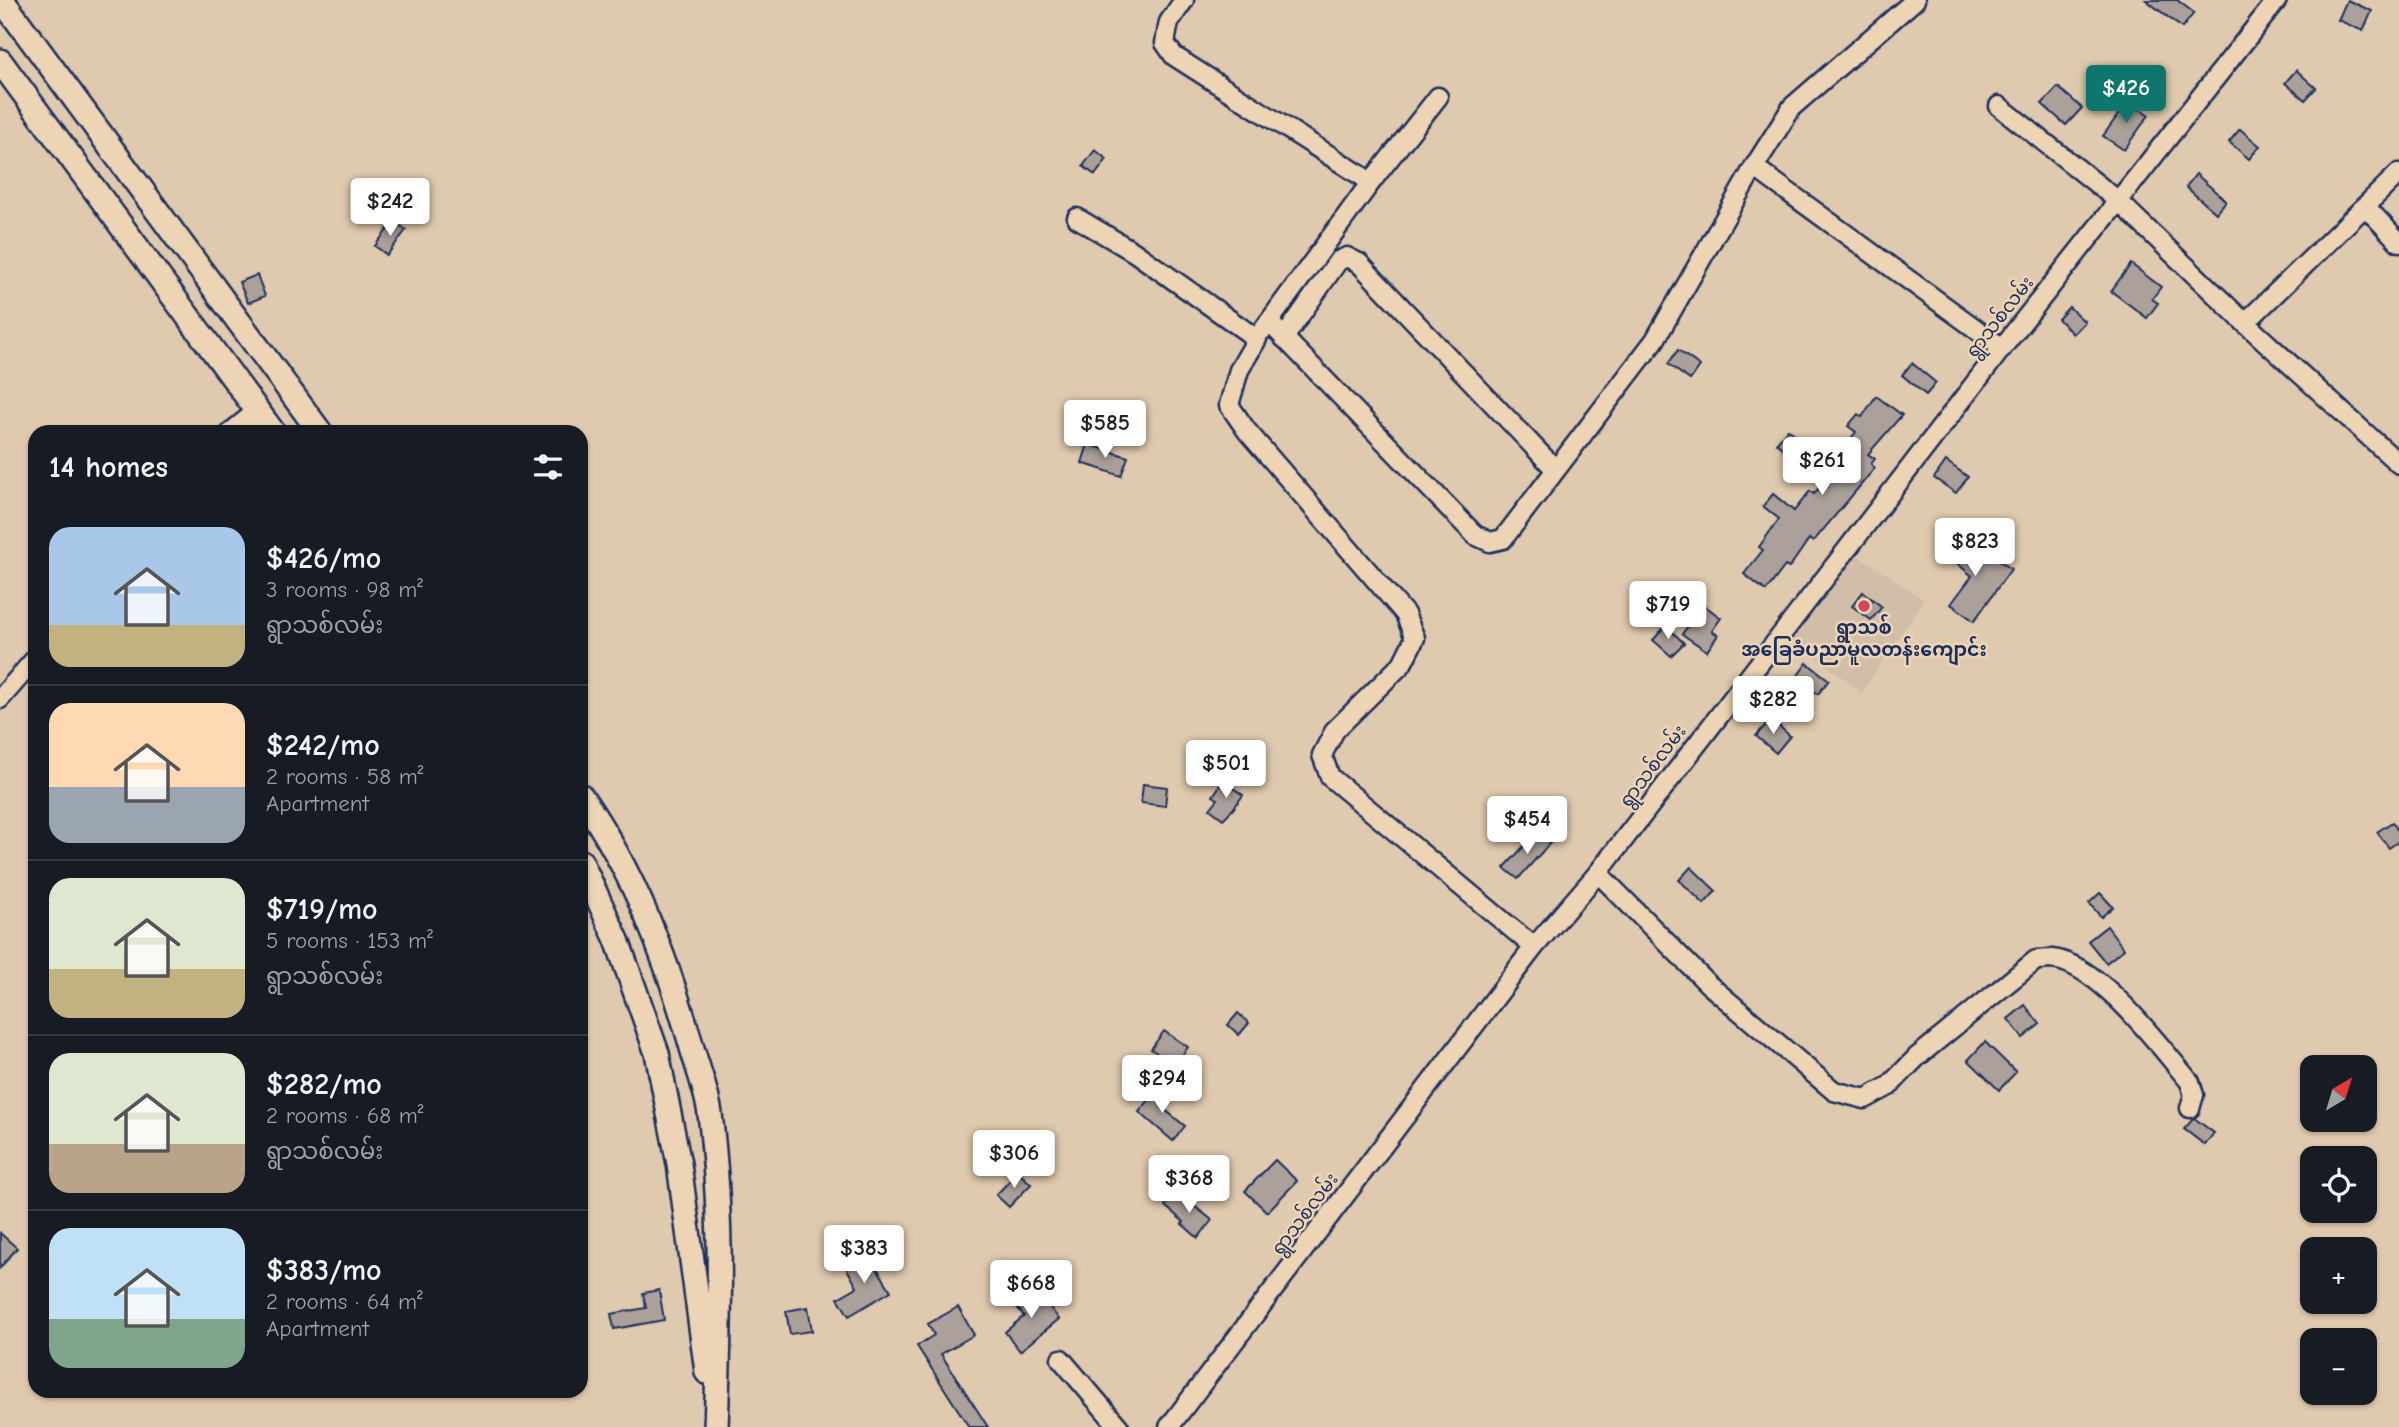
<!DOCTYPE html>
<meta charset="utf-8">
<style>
:root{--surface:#171b24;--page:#242831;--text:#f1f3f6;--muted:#9ea1a6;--line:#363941;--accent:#0f766e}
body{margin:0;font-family:"Comic Neue","Noto Sans Myanmar",sans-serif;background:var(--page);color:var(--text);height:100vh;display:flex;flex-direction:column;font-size:26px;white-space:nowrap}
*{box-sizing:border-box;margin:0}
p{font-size:23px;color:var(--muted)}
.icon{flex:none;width:38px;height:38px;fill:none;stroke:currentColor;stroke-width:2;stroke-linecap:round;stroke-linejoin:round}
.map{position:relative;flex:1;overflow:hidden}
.drawer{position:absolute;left:28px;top:425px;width:560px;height:973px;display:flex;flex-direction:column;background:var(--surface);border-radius:21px;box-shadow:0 2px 5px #0004}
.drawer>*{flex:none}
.needle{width:46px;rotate:38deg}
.buttons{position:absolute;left:2300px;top:1055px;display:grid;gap:14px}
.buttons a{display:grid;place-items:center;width:77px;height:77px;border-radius:14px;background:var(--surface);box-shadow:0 2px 5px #0004;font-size:35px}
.price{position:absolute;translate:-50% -60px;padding:0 16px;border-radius:7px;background:#fff;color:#222;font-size:23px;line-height:46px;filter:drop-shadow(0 2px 4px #0008)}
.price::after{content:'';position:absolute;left:50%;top:42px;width:21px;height:16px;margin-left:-10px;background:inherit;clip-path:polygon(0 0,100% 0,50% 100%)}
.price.on{background:var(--accent);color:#fff}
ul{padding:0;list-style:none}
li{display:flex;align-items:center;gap:21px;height:175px;padding:0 21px}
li+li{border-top:2px solid var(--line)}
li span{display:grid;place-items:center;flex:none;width:196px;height:140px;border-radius:21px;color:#555}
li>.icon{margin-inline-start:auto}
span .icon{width:84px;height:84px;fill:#fffc;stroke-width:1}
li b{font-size:30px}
h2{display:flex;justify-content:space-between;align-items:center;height:84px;padding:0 21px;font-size:30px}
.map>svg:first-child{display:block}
.built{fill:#d0bea9}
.building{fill:#aca19a;stroke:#1b2f5e;stroke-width:2}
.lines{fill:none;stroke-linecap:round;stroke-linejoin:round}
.minor-casing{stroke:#1b2f5e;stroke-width:23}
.major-casing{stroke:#1b2f5e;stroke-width:28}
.minor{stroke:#edd4b4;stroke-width:18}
.major{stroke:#edd4b4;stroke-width:23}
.poi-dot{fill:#d1495b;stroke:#edd4b4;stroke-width:2.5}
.labels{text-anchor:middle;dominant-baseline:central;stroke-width:5;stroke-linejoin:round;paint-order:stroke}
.street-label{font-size:19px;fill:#1b2f5e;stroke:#edd4b4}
.poi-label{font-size:19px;font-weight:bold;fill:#1b2f5e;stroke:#edd4b4}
</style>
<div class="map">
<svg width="2399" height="1427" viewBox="0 0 2399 1427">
<rect width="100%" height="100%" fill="#e0caaf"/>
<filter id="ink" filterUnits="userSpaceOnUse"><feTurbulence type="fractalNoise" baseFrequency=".0143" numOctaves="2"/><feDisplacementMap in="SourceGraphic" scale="14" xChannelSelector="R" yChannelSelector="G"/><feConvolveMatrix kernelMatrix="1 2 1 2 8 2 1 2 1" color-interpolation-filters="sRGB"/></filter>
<g filter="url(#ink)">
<path class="built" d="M1853 552 1924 599 1862 693 1790 636Z"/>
<g class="building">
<path d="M2146 0H2177L2194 13 2182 28Z"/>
<path d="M2347 0 2372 11 2363 31 2338 20Z"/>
<path d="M2296 70 2316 88 2305 100 2285 83Z"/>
<path d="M2058 87 2082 108 2066 125 2042 104Z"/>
<path d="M2128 101 2149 115 2124 150 2103 136Z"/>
<path d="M2240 129 2260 146 2249 159 2229 142Z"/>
<path d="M1095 150 1107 159 1095 175 1083 166Z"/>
<path d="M2196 174 2226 201 2216 213 2186 187Z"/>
<path d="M394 221 406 230 387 255 375 246Z"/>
<path d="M2131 264 2161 287 2152 299 2158 303 2147 318 2111 291Z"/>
<path d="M257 275 265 296 248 303 239 282Z"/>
<path d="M2069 307 2085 322 2073 334 2058 319Z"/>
<path d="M1678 350 1700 366 1690 380 1668 364Z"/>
<path d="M1912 363 1936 383 1926 395 1902 375Z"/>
<path d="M1876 396 1902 415 1868 454 1875 459 1871 464 1875 468 1813 542 1809 539 1789 568 1785 566 1766 591 1744 574 1763 550 1759 547 1779 519 1763 506 1773 494 1794 511 1810 491 1814 494 1841 461 1836 457 1856 432 1848 426 1858 414 1862 417Z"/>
<path d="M1788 429 1810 447 1798 461 1776 443Z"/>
<path d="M1088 444 1128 457 1121 476 1082 463Z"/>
<path d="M1946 461 1968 477 1956 493 1934 478Z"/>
<path d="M1952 536 1982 562 1989 553 2011 569 1974 621 1951 604 1972 576 1940 549Z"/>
<path d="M1863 592 1882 607 1871 620 1852 606Z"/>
<path d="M1704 605 1721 618 1712 631 1718 635 1707 651 1682 634Z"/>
<path d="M1666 626 1684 643 1671 656 1653 640Z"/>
<path d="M1807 663 1829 680 1818 694 1796 678Z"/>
<path d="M1771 719 1790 736 1776 753 1756 736Z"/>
<path d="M1223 781 1243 795 1233 809 1223 819 1210 809 1218 799 1213 796Z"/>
<path d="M1143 784 1167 787 1165 806 1141 803Z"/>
<path d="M2392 822 2399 832V841L2389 848 2377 832Z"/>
<path d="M1537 832 1550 843 1518 879 1504 868Z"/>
<path d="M1691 867 1716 891 1704 904 1679 880Z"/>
<path d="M2100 893 2113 907 2101 917 2089 903Z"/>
<path d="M2107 926 2124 949 2106 963 2088 941Z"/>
<path d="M2025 1005 2040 1024 2023 1038 2008 1019Z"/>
<path d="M1238 1013 1249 1023 1239 1035 1228 1025Z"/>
<path d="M1164 1031 1188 1047 1175 1066 1151 1049Z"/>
<path d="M1985 1042 2016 1072 1999 1090 1968 1060Z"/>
<path d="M1159 1088 1172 1099 1164 1109 1185 1126 1173 1141 1139 1112Z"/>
<path d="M2194 1118 2214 1133 2205 1145 2184 1129Z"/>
<path d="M1275 1160 1297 1181 1267 1212 1245 1191Z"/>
<path d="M1018 1172 1031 1184 1009 1207 996 1195Z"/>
<path d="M1176 1192 1212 1220 1198 1238 1182 1224 1184 1222 1165 1206Z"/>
<path d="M0 1233 17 1248 0 1268Z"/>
<path d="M867 1252 891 1291 849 1316 838 1298 857 1287 845 1265Z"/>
<path d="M1035 1289 1059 1319 1020 1351 1005 1332 1024 1316 1015 1305Z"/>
<path d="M659 1290 664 1320 614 1329 611 1314 646 1308 643 1293Z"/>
<path d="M808 1307 812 1331 790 1334 786 1311Z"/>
<path d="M958 1307 974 1335 941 1354 988 1427H969L917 1346 934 1335 928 1324Z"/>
</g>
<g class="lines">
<defs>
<g id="minor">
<path d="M1184 0 1169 22 1165 43 1174 56 1371 182"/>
<path d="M1999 106 2117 200 2245 323 2399 464"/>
<path d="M1754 167 2002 348"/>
<path d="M2365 206 2399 242"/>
<path d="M1077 218 1134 252 1257 339 1239 370 1229 405 1247 431 1405 614 1415 638 1402 664 1335 730 1322 755 1330 777 1534 947"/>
<path d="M1269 322 1475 535 1490 542 1503 539 1655 340 1754 167 1792 107 1915 0"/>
<path d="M2245 323 2399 173"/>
<path d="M1263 330 1371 182 1438 97"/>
<path d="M1284 338 1338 261 1347 257 1359 263 1555 469"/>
<path d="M231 432 257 411"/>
<path d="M0 699 35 659"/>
<path d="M1598 873 1708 984 1834 1091 1865 1099 1889 1086 1917 1057 2036 960C2041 960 2047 959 2052 959 2100 964 2160 1047 2190 1082L2194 1095 2190 1108"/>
<path d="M1061 1359 1119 1427"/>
<path d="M1169 1427 1534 947 1598 873 2002 348 2277 0"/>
</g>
<g id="major">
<path d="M2 0 320 432"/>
<path d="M0 61 273 432"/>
<path d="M581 796C634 872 667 959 692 1048 698 1069 707 1092 710 1114 723 1217 720 1323 716 1427"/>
<path d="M581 862 617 940 657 1053 679 1164 707 1372"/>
</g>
</defs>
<use href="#minor" class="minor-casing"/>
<use href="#major" class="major-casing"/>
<use href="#minor" class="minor"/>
<use href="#major" class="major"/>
</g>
</g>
<circle class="poi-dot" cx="1864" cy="606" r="7"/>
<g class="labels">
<g class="street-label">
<text transform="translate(2000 317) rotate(-52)">ရွာသစ်လမ်း</text>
<text transform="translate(1653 766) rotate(-53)">ရွာသစ်လမ်း</text>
<text transform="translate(1305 1214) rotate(-53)">ရွာသစ်လမ်း</text>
</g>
<g class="poi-label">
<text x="1864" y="628">ရွာသစ်<tspan x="1864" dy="22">အခြေခံပညာမူလတန်းကျောင်း</tspan></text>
</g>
</g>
</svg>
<div class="buttons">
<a><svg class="needle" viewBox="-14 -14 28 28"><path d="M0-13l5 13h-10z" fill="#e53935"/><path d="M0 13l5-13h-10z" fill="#9ea1a6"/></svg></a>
<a><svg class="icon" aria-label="locate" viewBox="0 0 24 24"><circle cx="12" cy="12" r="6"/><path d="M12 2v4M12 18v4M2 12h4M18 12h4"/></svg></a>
<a>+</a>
<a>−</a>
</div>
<b class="price on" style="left:2126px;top:125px">$426</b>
<b class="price" style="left:390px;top:238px">$242</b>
<b class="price" style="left:1105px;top:460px">$585</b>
<b class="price" style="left:1822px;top:497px">$261</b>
<b class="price" style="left:1975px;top:578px">$823</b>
<b class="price" style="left:1668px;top:641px">$719</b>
<b class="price" style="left:1773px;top:736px">$282</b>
<b class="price" style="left:1226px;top:800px">$501</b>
<b class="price" style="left:1527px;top:856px">$454</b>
<b class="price" style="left:1162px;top:1115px">$294</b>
<b class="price" style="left:1014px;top:1190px">$306</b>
<b class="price" style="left:1189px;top:1215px">$368</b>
<b class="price" style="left:864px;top:1285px">$383</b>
<b class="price" style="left:1031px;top:1320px">$668</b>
<section class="drawer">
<h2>14 homes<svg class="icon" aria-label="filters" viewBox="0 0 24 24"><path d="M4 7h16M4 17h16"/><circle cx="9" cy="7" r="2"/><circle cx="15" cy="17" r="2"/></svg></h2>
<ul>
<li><span style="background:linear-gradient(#a9c7e8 70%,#c2b280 0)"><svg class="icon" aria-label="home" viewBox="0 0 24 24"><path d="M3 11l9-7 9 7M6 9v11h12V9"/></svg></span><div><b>$426/mo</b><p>3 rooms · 98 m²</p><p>ရွာသစ်လမ်း</p></div></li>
<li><span style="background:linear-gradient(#ffd9b3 60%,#9aa5b1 0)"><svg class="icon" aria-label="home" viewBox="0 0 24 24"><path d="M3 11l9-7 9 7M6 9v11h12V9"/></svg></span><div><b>$242/mo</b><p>2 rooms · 58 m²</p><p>Apartment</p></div></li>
<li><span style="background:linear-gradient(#dfe7d0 65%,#c2b280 0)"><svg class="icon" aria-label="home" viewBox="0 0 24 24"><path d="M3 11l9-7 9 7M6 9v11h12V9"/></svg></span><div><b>$719/mo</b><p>5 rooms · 153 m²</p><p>ရွာသစ်လမ်း</p></div></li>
<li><span style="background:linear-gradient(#dfe7d0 65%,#b9a48a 0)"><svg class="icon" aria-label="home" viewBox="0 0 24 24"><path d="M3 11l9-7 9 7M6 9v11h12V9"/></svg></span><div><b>$282/mo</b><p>2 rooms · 68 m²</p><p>ရွာသစ်လမ်း</p></div></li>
<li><span style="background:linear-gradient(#bfe0f5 65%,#7fa58c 0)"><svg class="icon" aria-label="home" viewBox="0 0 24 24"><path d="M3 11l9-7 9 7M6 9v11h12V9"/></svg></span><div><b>$383/mo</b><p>2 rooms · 64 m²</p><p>Apartment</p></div></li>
</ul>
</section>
</div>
